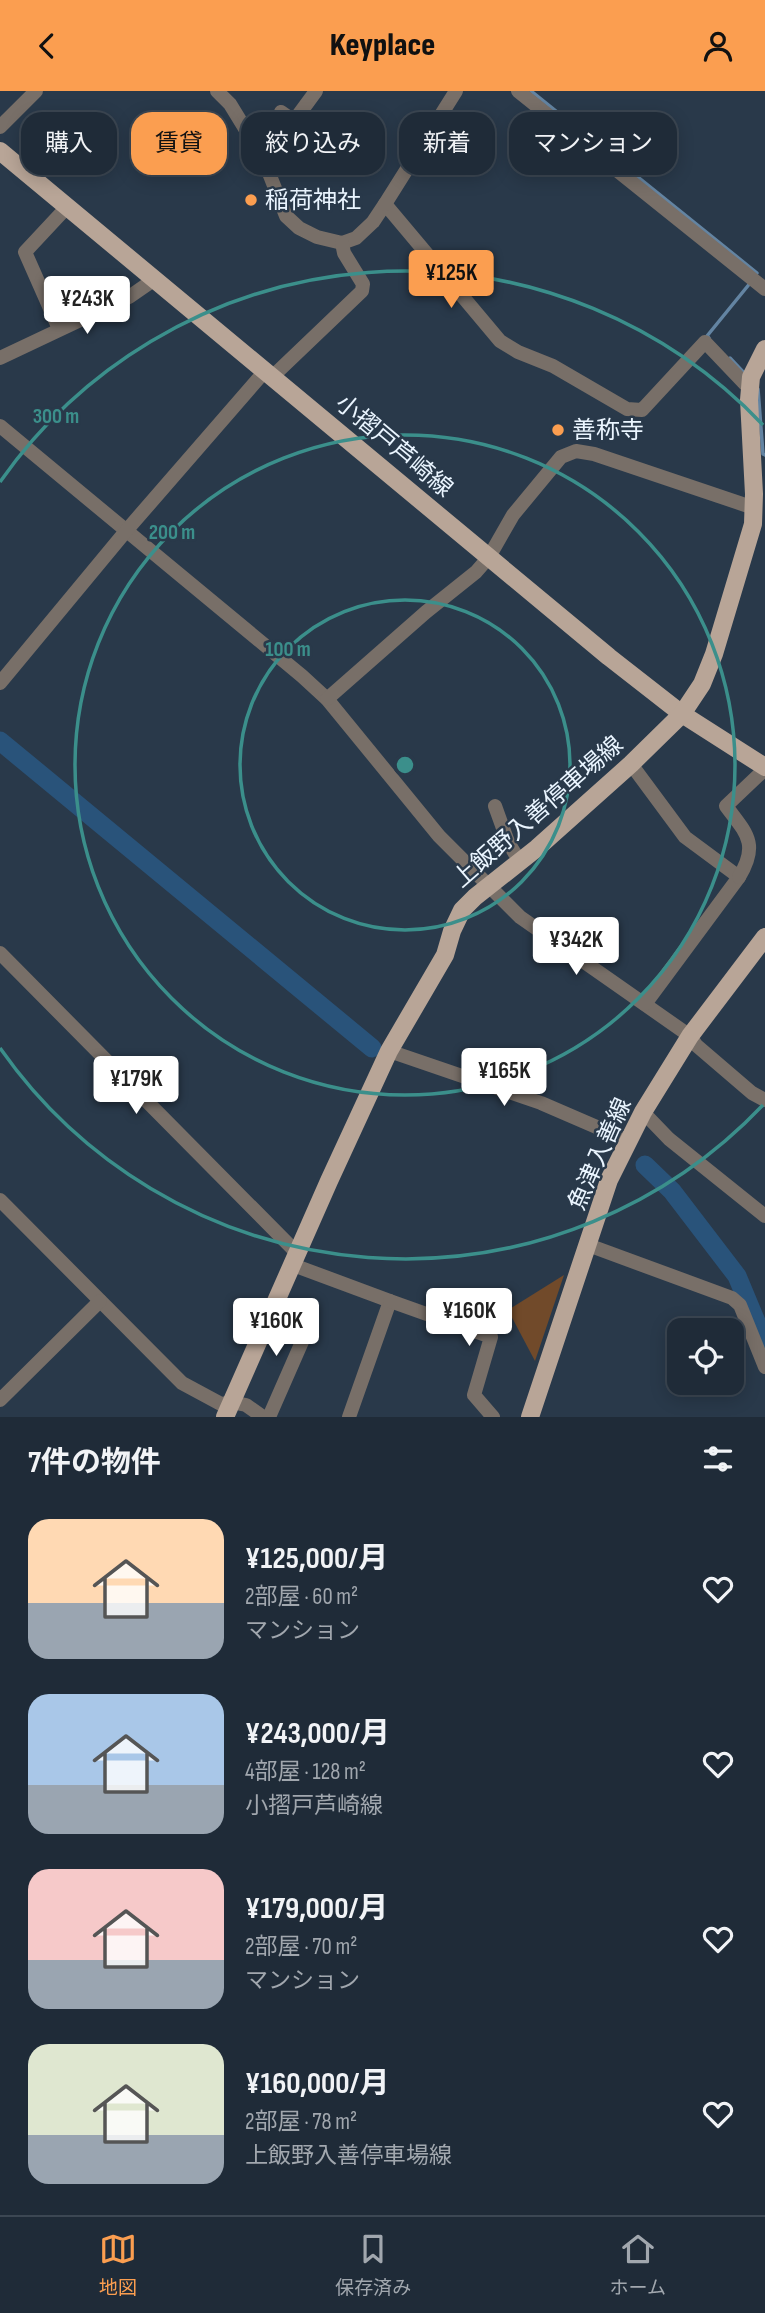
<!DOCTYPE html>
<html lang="ja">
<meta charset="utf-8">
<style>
:root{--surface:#1f2b38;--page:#273340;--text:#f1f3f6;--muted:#a1a7ae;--line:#3c4753;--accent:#fb9e50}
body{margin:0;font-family:"Sofia Sans Condensed","Noto Sans JP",sans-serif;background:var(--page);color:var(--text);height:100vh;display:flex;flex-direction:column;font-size:26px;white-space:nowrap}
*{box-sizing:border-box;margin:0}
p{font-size:23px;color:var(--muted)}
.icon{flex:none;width:38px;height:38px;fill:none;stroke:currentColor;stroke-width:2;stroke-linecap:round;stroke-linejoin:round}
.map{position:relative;height:1326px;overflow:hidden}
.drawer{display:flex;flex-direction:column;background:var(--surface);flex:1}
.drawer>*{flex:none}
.hud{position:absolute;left:21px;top:21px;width:724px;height:63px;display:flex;gap:14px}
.controls{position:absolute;left:667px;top:1227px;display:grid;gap:14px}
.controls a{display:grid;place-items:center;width:77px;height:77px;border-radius:14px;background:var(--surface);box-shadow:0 4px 18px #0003,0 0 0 2px var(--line);font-size:35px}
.price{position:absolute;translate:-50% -60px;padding:0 16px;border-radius:7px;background:#fff;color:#222;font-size:23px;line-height:46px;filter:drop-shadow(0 2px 4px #0008)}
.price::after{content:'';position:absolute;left:50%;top:42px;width:21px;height:16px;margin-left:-10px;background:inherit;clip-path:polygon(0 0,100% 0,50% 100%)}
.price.selected{background:var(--accent);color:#111}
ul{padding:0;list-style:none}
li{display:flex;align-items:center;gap:21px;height:175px;padding:0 28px}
li span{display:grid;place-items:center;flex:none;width:196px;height:140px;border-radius:21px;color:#555}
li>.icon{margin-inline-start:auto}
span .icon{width:84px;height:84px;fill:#fffc;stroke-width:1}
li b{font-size:30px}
h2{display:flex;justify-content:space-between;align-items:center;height:84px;padding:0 28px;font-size:30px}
.tag{padding:0 24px;border-radius:21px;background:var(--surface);box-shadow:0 4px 18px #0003,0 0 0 2px var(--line);font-size:24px;line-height:63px}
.tag.selected{background:var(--accent);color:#111}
header{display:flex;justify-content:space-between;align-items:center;height:91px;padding:0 28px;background:var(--accent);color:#111;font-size:32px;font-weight:800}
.menu{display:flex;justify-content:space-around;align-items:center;height:98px;border-top:2px solid var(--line);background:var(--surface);font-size:19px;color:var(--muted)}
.menu a{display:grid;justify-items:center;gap:4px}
.menu .selected{color:var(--accent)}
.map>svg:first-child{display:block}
.green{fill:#714a2a}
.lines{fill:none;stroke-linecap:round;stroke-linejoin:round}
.stream{stroke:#6384a2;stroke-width:3.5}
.river{stroke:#29537a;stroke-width:19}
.minor{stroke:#786f68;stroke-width:14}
.major{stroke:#b8a597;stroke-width:18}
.ring{fill:none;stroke:#3b8f8b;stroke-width:3.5}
.poi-dot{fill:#fb9e50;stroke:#29394a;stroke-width:2.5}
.labels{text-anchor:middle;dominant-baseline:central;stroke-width:5;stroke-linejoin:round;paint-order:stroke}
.poi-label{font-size:24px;fill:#eaf5ff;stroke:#29394a;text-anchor:start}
.street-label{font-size:24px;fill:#eaf5ff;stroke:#29394a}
.centre{fill:#3b8f8b;stroke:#29394a;stroke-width:3.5}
.ring-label{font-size:21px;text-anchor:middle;font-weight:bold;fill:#3b8f8b;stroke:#29394a;stroke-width:5;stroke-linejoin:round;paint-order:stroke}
</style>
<header><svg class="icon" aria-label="back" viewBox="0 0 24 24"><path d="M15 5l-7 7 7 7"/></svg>Keyplace<svg class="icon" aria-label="person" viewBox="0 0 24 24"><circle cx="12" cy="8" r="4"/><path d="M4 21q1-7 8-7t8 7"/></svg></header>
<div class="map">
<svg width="765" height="1326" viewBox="0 0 765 1326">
<rect width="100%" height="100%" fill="#29394a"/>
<path class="green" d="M564 1184 535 1270 508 1219Z"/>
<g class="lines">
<g class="stream">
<path d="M531 0 757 182 755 184"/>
<path d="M709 247 707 245 751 191"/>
<path d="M730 267 746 284"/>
<path d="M758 298 763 363 765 364"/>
</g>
<g class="river">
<path d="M0 650 372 957"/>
<path d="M645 1074 672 1100 737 1185 765 1252"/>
</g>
<g class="minor">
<path d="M217 0 230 13 263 67 286 125 299 137 317 146 342 152 356 147 373 131 385 113 500 250 518 261 553 275 627 318 642 319 705 251 745 293 750 294"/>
<path d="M518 0 765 198"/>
<path d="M281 21 294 30 316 0"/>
<path d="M0 36 36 0"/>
<path d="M385 113 456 0"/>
<path d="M59 238 25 161 67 116"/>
<path d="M0 267 129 206 155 188"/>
<path d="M272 286 362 200 363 193 344 162 342 152"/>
<path d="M0 335 302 585 327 608 439 745 520 826 690 945 696 954 752 1002 765 1009"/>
<path d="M0 592 126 440 265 280"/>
<path d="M327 608 426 521 476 481 489 466 513 424 561 366 576 360 594 363 754 417"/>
<path d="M631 673 685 746 739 786 645 913"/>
<path d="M495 715 508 751 520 771"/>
<path d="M739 786C760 752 745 741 726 715L765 678"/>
<path d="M0 862 297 1162"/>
<path d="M389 960 541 1012 629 1050"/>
<path d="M643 1021 669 1048 765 1125"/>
<path d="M0 1109 182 1292 221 1313 231 1311 246 1314 263 1326"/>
<path d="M588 1154 732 1207 740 1214 765 1276"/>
<path d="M293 1174 390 1210 349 1326"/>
<path d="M390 1210 491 1246 474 1304 493 1326"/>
<path d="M0 1309 100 1210"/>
<path d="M269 1326 312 1228 276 1210"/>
</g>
<g class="major">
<path d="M0 60 609 566 682 623 765 676"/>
<path d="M225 1326 329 1090 389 960 445 864 452 840 462 819 475 806 537 757 631 673 682 623 702 593 714 563 753 433 754 403 749 309 751 286 765 258"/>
<path d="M530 1326 609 1089 643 1021 690 945 765 846"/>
</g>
</g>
<g class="ring">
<circle cx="405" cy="674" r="165"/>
<circle cx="405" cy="674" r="330"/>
<path d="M763 1014A494 494 0 0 1 0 957M0 391A494 494 0 0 1 763 334"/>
</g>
<g class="poi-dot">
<circle cx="251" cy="109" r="7"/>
<circle cx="558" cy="339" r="7"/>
</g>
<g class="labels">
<g class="poi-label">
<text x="265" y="109">稲荷神社</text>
<text x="572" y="339">善称寺</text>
</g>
<g class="street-label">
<text transform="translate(394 355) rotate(40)">小摺戸芦崎線</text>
<text transform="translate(538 721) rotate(-41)">上飯野入善停車場線</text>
<text transform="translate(600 1063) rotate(-66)">魚津入善線</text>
</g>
</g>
<circle cx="405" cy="674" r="10" class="centre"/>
<g class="ring-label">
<text x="56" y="332">300 m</text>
<text x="172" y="448">200 m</text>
<text x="288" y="565">100 m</text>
</g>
</svg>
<div class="controls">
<a><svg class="icon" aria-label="locate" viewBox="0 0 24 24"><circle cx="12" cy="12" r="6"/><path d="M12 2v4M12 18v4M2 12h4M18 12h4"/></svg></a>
</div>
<b class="price selected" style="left:451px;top:219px">¥125K</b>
<b class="price" style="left:87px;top:245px">¥243K</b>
<b class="price" style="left:576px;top:886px">¥342K</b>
<b class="price" style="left:504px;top:1017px">¥165K</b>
<b class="price" style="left:136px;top:1025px">¥179K</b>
<b class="price" style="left:469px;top:1257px">¥160K</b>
<b class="price" style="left:276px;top:1267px">¥160K</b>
<div class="hud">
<a class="tag">購入</a>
<a class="tag selected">賃貸</a>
<a class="tag">絞り込み</a>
<a class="tag">新着</a>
<a class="tag">マンション</a>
</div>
</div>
<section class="drawer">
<h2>7件の物件<svg class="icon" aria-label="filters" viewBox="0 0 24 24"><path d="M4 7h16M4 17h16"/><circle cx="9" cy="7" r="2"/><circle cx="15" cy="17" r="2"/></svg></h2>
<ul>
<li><span style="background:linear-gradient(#ffd9b3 60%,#9aa5b1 0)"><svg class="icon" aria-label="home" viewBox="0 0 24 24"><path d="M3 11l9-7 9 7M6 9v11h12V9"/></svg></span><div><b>¥125,000/月</b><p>2部屋 · 60 m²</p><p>マンション</p></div><svg class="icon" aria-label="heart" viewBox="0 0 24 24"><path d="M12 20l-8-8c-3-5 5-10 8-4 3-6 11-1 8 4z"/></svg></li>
<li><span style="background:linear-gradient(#a9c7e8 65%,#9aa5b1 0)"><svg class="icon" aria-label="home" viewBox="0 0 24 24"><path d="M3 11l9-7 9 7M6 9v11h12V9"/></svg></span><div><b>¥243,000/月</b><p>4部屋 · 128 m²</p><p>小摺戸芦崎線</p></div><svg class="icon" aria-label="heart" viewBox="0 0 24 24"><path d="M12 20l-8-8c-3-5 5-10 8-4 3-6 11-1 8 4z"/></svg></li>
<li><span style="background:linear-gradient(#f6c9c9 65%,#9aa5b1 0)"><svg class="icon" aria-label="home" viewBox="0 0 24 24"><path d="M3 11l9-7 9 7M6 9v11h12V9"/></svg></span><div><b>¥179,000/月</b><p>2部屋 · 70 m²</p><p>マンション</p></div><svg class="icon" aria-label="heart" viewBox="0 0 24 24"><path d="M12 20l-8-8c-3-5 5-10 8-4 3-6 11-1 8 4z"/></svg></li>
<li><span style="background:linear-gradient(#dfe7d0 65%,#9aa5b1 0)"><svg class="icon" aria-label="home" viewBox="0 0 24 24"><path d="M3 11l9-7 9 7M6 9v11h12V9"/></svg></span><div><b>¥160,000/月</b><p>2部屋 · 78 m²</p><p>上飯野入善停車場線</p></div><svg class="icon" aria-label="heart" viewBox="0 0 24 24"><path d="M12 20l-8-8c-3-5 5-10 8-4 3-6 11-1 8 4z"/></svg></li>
</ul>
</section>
<nav class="menu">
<a class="selected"><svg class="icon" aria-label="map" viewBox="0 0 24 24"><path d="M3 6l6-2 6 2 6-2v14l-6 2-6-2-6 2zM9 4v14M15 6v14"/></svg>地図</a>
<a><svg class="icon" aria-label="saved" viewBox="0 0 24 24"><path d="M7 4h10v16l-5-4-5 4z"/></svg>保存済み</a>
<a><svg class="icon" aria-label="home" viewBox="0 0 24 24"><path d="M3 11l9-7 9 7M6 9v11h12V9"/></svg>ホーム</a>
</nav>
